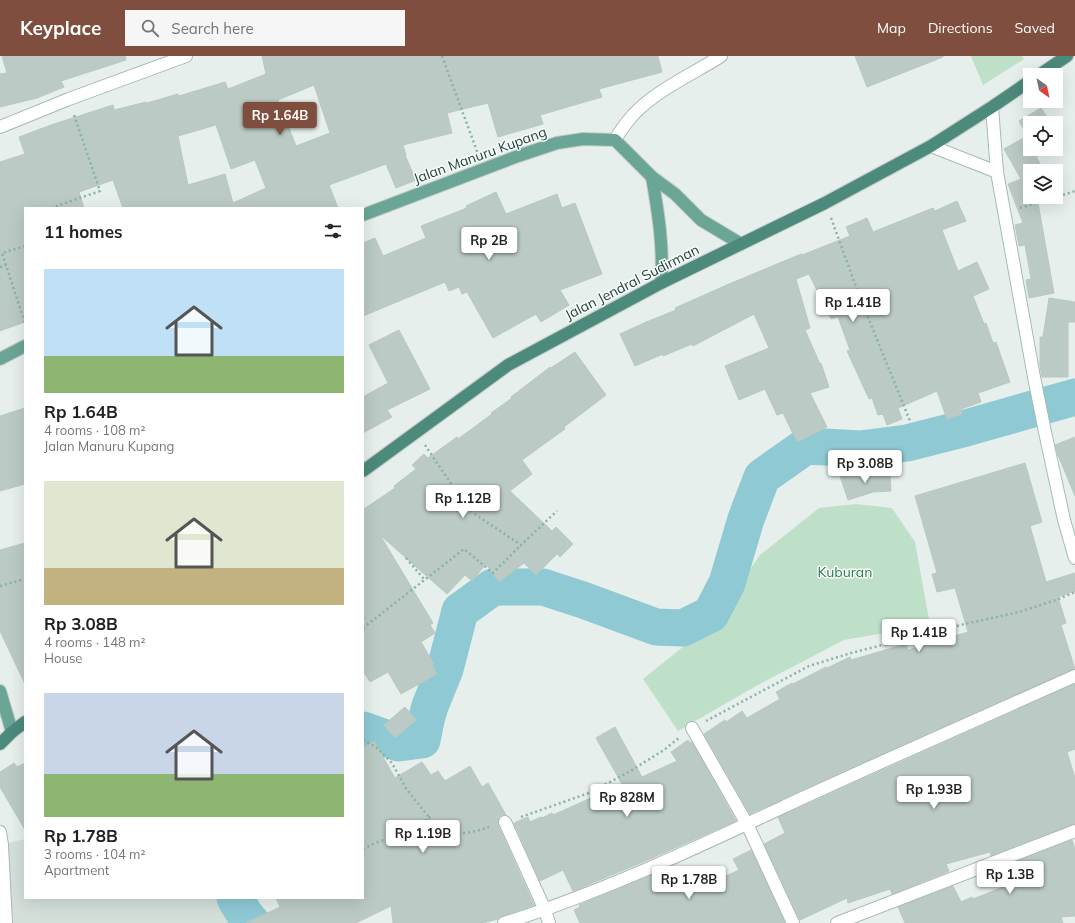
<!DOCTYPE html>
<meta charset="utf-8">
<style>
:root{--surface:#fff;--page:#f6f6f6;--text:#202124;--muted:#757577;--accent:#7f4e3f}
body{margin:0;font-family:Mulish,sans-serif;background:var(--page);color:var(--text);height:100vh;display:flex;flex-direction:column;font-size:15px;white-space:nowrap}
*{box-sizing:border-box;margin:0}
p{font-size:13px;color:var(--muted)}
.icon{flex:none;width:22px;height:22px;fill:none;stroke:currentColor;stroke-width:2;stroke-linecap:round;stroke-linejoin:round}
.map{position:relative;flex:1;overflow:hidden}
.panel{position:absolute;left:24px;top:151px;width:340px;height:692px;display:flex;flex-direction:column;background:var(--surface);border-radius:0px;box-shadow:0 4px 16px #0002}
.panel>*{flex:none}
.needle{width:26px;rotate:147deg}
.controls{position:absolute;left:1023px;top:12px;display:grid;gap:8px}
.controls a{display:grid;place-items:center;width:40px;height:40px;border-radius:0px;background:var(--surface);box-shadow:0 4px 16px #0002;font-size:20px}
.price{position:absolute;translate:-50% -34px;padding:0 9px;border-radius:4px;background:#fff;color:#222;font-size:13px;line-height:26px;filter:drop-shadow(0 1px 2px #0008)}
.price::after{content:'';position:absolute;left:50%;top:24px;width:12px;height:9px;margin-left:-6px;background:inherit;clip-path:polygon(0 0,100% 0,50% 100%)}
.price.active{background:var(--accent);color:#fff}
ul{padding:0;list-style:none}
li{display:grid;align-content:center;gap:8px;height:212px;padding:0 20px}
li span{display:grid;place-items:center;height:124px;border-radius:0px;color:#555}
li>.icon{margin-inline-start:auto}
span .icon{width:72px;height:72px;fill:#fffc;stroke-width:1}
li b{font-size:17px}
h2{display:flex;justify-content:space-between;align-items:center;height:48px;padding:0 20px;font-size:17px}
header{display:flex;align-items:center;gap:24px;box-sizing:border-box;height:56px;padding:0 20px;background:var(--accent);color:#fff}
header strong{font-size:19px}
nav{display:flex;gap:22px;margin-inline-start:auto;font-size:14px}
.search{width:280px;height:36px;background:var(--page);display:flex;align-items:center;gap:10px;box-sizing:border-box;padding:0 14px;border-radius:0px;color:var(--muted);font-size:15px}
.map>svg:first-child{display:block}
.built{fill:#d4dfda}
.green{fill:#bfe0c8}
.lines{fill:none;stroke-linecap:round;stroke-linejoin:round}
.river{stroke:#8ec9d4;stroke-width:37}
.building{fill:#bbcac4;stroke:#b8c9c2;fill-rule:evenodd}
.minor-casing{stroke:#a8b8b2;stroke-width:14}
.secondary-casing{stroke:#a4bbb3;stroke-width:14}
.primary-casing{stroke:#c2cac8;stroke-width:14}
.trunk-casing{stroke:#c2cac8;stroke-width:14}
.path{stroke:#86b3a5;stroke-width:2.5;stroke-dasharray:2 3;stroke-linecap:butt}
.minor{stroke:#fff;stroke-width:12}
.secondary{stroke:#fff;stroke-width:12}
.primary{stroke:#6aa596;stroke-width:12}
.trunk{stroke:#4c8a7c;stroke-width:12}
.labels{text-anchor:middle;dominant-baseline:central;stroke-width:3;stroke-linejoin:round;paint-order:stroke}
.street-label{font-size:14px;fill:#24423a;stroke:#f7fbf9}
.park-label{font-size:14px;fill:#2d7a4b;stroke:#f7fbf9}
</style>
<header>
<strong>Keyplace</strong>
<div class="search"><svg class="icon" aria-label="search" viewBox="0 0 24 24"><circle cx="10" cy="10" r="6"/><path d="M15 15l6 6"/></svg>Search here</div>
<nav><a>Map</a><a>Directions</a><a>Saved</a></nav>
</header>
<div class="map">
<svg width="1075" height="867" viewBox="0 0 1075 867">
<rect width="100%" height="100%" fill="#e6efeb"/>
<path class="built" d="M25 783V842H223L228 867H13L8 787Z"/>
<g class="green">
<path d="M971 0H1022L1024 3 983 29Z"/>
<path d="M856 448 892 452 915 486 930 569 844 584 756 630 678 675 643 623 689 586 726 548 760 499 819 452Z"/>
</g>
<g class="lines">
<g class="river">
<path d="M363 674 399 687 422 684 426 664 430 650 445 613 460 555 493 531H543L583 544 656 571 683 572 711 558 727 527 746 463 762 421 806 390 860 393 907 387 966 372 1075 341"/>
<path d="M235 842 245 859 252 867"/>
</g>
</g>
<g class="building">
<path d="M2 0H125L126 4 61 25 64 31 37 42 0 51V18L7 17Z"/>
<path d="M262 0H658L662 16 599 33 602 41 540 59 543 68 498 81 488 47 447 57 452 77 403 89 406 99H405L416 124 396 132 386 108 329 129 338 152H123L113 124 79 136 84 152H25V266L0 275V106L25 98 19 81 51 69 113 49 114 54 146 46 147 47 178 38 179 40 225 26 228 33 266 18ZM314 29 330 77 296 90 278 44ZM216 69 231 113 255 104 266 132 233 147 225 118 188 129 178 80Z"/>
<path d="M855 0H943V1L867 31Z"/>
<path d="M1041 52 1051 67H1030V93H1049L1036 101 1040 107 1030 112V141H1037L1054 237 1029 242 1026 224 1031 223 1025 189 1019 190 1015 169 1023 167 1008 128 1021 123 1004 93 1027 80 1019 65Z"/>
<path d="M496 136 506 158 557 138 562 152 575 147 602 218 560 234 569 249 541 266 536 258 493 282 467 236 462 238 459 231 449 235 445 226 363 260V187L375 182 383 200 426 182 421 170 467 152 466 150Z"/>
<path d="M957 145 966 165 942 174 958 215 977 206 989 233 973 240 984 268 986 267 993 287 996 286 1010 326 978 337 981 346 961 353 962 358 947 363 937 335 898 352 902 363 887 369 883 358 878 359 872 342 869 343 847 295 850 294 838 261 831 263 809 218 796 223 810 272 805 274 820 308 821 307 829 331 810 337 827 371 797 386 783 357 777 359 765 333 739 344 725 310 769 292 754 258 693 290 692 288 663 300V298L635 310 620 278 644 267 676 254 675 252 729 228 801 198 802 199 850 180 846 171 867 162 873 176 933 152 935 155Z"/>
<path d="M1049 242 1075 246V266H1068V321H1042L1040 309V281H1043Z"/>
<path d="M399 274 430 333 387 354 392 361 363 377V341L388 327 369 289Z"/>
<path d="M575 296 606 339 564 371 565 373 522 404 532 418 510 435 552 475 556 471 573 488 560 501 557 498 536 519 524 507 499 526 486 508 472 525 465 519 447 538 380 479 433 567 430 569 435 577 421 586 434 608 432 609 437 618 401 638 388 616 370 626 363 615V451L364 453 395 432 394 430 416 413 412 409 424 398 428 402 457 381 458 383 492 358 491 357 512 342 511 341 550 311 551 312Z"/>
<path d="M25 352V428L0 435V360Z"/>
<path d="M1075 381V440L1058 399 1055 389Z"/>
<path d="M1025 407 1042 466 1030 470 1046 526 1075 517V535L1058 541 1066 567 1061 569 1075 613 933 675 750 758 704 678 725 664 726 666 742 655 747 662 780 643 776 636 792 627 793 628 826 611 827 612 850 601 851 604 906 588 908 594 968 576 955 532 937 536 932 518 937 517 915 440Z"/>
<path d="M856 415 857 419 890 417 891 435 873 436 848 444 840 420Z"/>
<path d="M25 487V628L0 575V494Z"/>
<path d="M1075 628V693L1067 696 1075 722V768L991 800 990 796 946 808 949 815 947 816 892 838 890 833 848 847 847 842 800 864 764 788 785 777 778 761Z"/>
<path d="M405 651 416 664 395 682 384 669Z"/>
<path d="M615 671 642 721 677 705 671 696 688 684 690 687 692 686 736 765 650 803 573 835 563 814 540 825 514 767 528 761 530 766 541 761 542 762 552 757 553 759 622 728 596 682Z"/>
<path d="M374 685 395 722 422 706 431 719 438 715 445 725 470 710 482 731 488 727 506 759H502L499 761 498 765V769L534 849 502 860 498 863 483 867H393L391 850 356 867H246L280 851 276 842H363V692Z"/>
<path d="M14 707 17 711 25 707V774L0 731V716Z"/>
<path d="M1072 784 1075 793V860L1061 861 1063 867H905L898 851 953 830 961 846 972 841 973 843 1003 831 996 813Z"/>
<path d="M751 794 785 867H580L574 854 580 851 579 849 663 814 671 834 702 819 707 829 739 814 733 803Z"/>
</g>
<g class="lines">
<defs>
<g id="minor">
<path d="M0 71 69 43 186 0"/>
<path d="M615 84C620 75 626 67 633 59 656 34 693 18 721 0"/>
<path d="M692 672 747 768 793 867"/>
<path d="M505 766 545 854 549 867"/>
<path d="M0 776 2 789 6 867"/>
<path d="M504 867C606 835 702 789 798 744 890 702 982 661 1075 620"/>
<path d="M837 867 1075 775"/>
</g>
<g id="secondary">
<path d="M992 51 997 116 1034 321 1045 376 1064 464 1075 502"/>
<path d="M931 90 997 116"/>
</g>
<g id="primary">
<path d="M652 121C658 156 664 191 661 227"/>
<path d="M363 159 518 100 557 87 583 83 615 84 652 121 675 138 701 164 741 188"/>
<path d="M0 303 25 290"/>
<path d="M0 635 12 676"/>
</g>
<g id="trunk">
<path d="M1039 19 1067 0"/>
<path d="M363 415 508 309 661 227 825 147 931 90 992 51 1030 25"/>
<path d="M0 688 12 676 25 666"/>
</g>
</defs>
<use href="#minor" class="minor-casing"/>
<use href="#secondary" class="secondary-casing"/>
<use href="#primary" class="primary-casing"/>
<use href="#trunk" class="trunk-casing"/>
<g class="path">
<path d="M442 0 478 98"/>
<path d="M51 152 100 135 74 59"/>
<path d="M1020 152 1066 138 1075 135"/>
<path d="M831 162 859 239 910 365"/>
<path d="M25 190 2 197 25 267"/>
<path d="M0 211 6 209"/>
<path d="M425 389 460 441 473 457 521 489 557 455"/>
<path d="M406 502 424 523"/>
<path d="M0 530 25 523"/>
<path d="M363 572 464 493 493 517 521 489"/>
<path d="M706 665 809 610 851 597 965 568 1019 556 1056 544 1075 536"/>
<path d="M363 684 376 691 392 707 407 734 429 761"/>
<path d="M521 761 589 737 627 717 664 694 680 681"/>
<path d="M363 793C369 790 380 784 386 784 388 783 391 785 393 784 402 784 423 768 429 761 432 765 435 769 440 772 454 782 474 776 489 771"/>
<path d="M252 843 253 842"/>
</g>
<use href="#minor" class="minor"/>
<use href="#secondary" class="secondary"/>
<use href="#primary" class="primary"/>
<use href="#trunk" class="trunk"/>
</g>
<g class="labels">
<g class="street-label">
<text transform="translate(480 99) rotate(-20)">Jalan Manuru Kupang</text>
<text transform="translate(632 226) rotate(-27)">Jalan Jendral Sudirman</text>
</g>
<g class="park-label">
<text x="845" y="516">Kuburan</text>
</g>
</g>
</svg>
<div class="controls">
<a><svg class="needle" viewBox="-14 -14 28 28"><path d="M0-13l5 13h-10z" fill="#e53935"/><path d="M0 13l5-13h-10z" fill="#757577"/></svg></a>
<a><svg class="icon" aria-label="locate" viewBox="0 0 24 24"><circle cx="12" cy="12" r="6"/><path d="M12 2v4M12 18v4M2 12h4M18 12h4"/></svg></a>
<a><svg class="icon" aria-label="layers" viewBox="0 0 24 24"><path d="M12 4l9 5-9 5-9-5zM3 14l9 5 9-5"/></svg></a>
</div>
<b class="price active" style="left:280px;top:80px">Rp 1.64B</b>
<b class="price" style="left:489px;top:205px">Rp 2B</b>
<b class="price" style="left:853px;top:267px">Rp 1.41B</b>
<b class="price" style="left:865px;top:428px">Rp 3.08B</b>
<b class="price" style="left:463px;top:463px">Rp 1.12B</b>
<b class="price" style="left:919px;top:597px">Rp 1.41B</b>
<b class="price" style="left:934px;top:754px">Rp 1.93B</b>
<b class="price" style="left:627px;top:762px">Rp 828M</b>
<b class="price" style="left:423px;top:798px">Rp 1.19B</b>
<b class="price" style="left:1010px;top:839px">Rp 1.3B</b>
<b class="price" style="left:689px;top:844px">Rp 1.78B</b>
<section class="panel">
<h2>11 homes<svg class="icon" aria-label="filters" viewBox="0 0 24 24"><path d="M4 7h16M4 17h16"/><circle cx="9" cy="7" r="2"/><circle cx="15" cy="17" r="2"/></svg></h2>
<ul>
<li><span style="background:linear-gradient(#bfe0f5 70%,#8fb573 0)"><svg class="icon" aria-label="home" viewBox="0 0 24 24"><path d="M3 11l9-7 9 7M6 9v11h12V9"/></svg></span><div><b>Rp 1.64B</b><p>4 rooms · 108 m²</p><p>Jalan Manuru Kupang</p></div></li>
<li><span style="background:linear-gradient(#dfe7d0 70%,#c2b280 0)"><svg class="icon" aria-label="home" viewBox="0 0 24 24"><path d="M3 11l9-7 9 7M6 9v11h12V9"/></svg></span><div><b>Rp 3.08B</b><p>4 rooms · 148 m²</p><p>House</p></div></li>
<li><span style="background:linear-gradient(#c9d6e8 65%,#8fb573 0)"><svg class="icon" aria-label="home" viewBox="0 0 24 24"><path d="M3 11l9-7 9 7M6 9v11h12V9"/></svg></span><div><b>Rp 1.78B</b><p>3 rooms · 104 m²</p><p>Apartment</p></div></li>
</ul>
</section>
</div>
